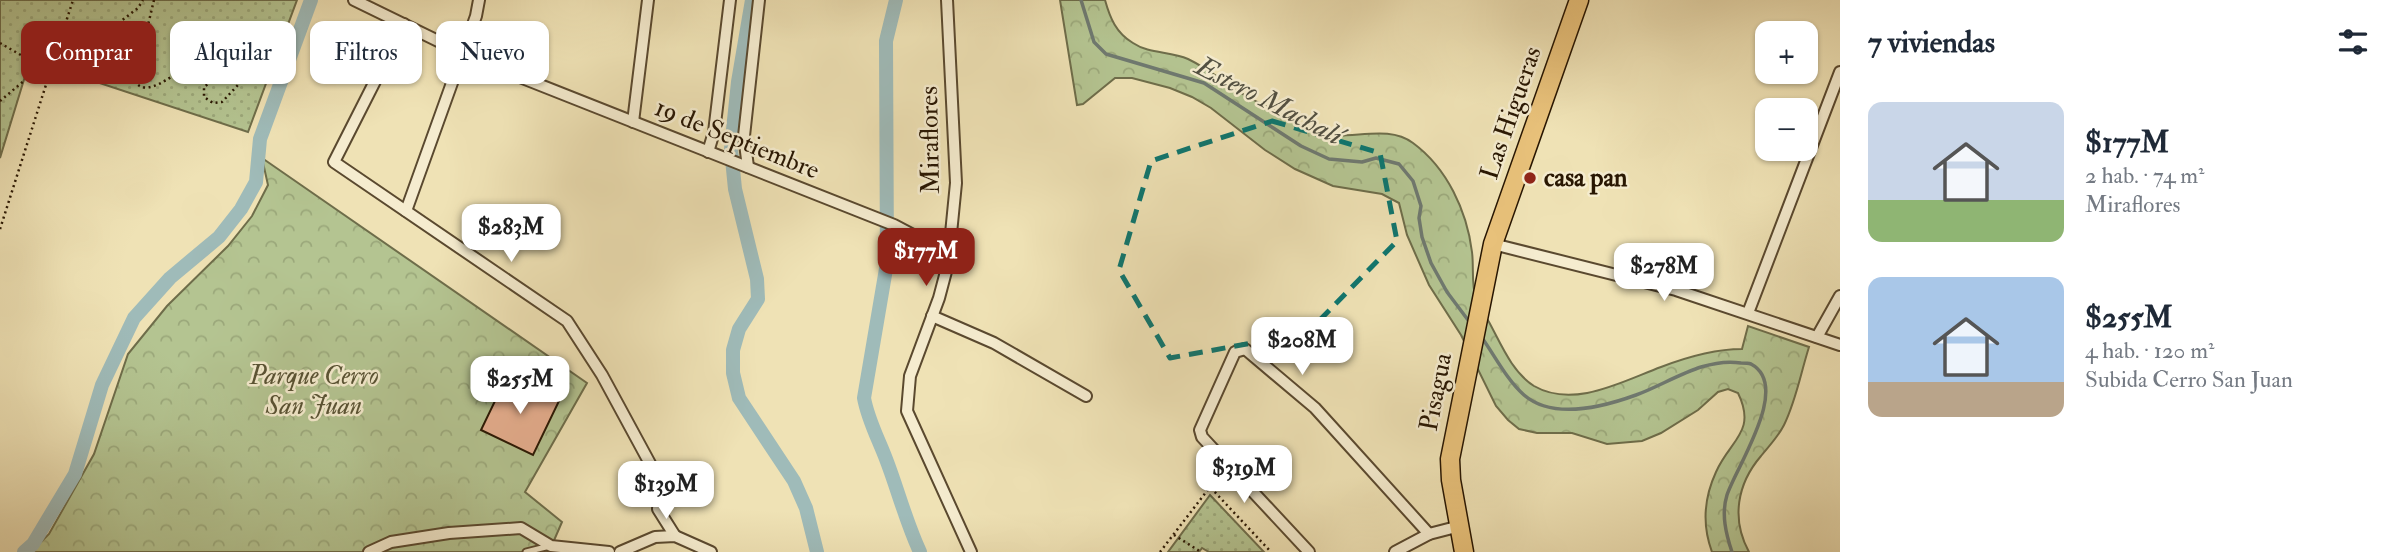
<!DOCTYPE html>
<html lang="es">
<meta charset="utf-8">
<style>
:root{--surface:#fff;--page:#f2f2f3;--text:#1f2937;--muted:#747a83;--accent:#8f2418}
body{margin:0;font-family:"IM FELL Double Pica",serif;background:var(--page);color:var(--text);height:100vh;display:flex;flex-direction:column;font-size:26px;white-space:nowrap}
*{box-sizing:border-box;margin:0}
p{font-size:23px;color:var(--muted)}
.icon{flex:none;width:38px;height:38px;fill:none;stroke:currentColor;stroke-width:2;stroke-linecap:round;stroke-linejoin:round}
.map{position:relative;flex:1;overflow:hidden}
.drawer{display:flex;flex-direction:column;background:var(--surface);width:560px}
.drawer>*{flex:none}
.banner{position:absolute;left:21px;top:21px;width:665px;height:63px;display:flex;gap:14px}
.fabs{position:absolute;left:1755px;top:21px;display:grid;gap:14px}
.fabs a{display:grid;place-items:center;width:63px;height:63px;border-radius:14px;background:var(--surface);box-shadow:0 2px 5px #0004;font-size:35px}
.price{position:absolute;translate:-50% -60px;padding:0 16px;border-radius:14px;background:#fff;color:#222;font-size:23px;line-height:46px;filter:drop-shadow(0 2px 4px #0008)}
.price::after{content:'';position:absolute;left:50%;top:42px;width:21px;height:16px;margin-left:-10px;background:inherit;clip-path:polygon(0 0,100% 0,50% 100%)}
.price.active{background:var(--accent);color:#fff}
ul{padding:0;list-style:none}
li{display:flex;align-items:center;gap:21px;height:175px;padding:0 28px}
li span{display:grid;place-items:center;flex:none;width:196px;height:140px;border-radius:14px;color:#555}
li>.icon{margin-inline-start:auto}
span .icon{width:84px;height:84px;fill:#fffc;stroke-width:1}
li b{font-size:30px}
h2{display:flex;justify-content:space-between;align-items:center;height:84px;padding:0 28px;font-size:30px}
.tag{padding:0 24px;border-radius:14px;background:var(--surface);box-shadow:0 2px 5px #0004;font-size:24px;line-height:63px}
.tag.active{background:var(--accent);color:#fff}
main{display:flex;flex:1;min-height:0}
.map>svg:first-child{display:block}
.grass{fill:url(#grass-dots);stroke:#6e6d4a;stroke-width:2}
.forest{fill:url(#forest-crowns);stroke:#6e6d4a;stroke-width:2}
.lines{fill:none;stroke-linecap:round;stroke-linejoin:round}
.stream{stroke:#6f7970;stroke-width:3.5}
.canal{stroke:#9fbbb9;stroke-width:14}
.building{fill:#e8b091;stroke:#281602;stroke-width:2}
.lane-casing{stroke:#5a492f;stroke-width:9}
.street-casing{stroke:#5a492f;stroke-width:14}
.primary-casing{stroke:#281602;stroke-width:21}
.path{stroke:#281602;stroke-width:2.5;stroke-dasharray:2 3.5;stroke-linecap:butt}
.lane{stroke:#f5eccf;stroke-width:5}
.street{stroke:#f5eccf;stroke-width:10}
.primary{stroke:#e8c17a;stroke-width:18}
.marked{fill:none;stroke:#0f766e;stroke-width:5;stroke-dasharray:14 9;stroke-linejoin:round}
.poi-dot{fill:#8f2418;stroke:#f5eccf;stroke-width:2.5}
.labels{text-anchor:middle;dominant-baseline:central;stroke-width:5;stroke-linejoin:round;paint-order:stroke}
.street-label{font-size:26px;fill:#281602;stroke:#f5eccf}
.poi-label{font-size:26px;font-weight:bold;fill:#281602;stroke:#f5eccf;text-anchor:start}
.park-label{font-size:26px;font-style:italic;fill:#595334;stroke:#f5eccf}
.water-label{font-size:28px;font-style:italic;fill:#525042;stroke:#f5eccf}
</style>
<main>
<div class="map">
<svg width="1840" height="552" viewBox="0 0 1840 552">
<defs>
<pattern id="grass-dots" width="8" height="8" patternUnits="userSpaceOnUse" patternTransform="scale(1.75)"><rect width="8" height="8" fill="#b4c491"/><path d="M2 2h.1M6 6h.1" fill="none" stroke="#9ba87b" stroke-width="1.8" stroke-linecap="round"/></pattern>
<pattern id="forest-crowns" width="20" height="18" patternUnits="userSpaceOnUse" patternTransform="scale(1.75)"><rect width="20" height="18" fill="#b4c491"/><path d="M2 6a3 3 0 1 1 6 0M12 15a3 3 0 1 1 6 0" fill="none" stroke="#9ba87b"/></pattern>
</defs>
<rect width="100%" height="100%" fill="#efe2b5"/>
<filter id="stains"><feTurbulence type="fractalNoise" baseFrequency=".00286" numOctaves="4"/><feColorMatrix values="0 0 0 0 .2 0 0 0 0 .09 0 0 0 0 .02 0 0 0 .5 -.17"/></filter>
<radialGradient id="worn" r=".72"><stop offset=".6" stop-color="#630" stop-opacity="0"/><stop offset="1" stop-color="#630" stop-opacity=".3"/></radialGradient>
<g class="grass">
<path d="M0 0H297L248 132 30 60 0 158Z"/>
<path d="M1210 495 1264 552H1209L1202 548 1199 552H1168Z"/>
</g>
<g class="forest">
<path d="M1060 0H1105C1110 18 1116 33 1133 43 1149 54 1170 51 1188 59 1209 69 1226 84 1246 96 1258 103 1272 108 1284 115 1294 121 1305 129 1316 133 1349 142 1386 123 1413 143 1447 168 1467 211 1472 252 1474 267 1471 284 1476 299 1479 307 1485 315 1489 322 1501 344 1512 372 1534 386 1574 409 1623 381 1661 367 1687 357 1714 349 1742 349L1748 326 1809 347C1801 372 1796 401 1784 425 1778 437 1769 446 1761 456 1737 484 1731 519 1749 552H1712C1702 525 1704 498 1716 472 1730 440 1757 432 1738 393L1728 389 1718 392 1698 410 1661 433 1642 441 1607 444 1572 433H1537L1519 429 1508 420 1496 406 1461 335 1429 285 1407 235 1399 203 1382 194 1333 186 1295 169 1265 150 1211 108 1192 97 1170 88 1132 78H1115L1083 104 1077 105Z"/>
<path d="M262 158 587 383 525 492 562 522 552 545 561 552H31L49 534 94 454 128 354 167 306 228 246 252 216 268 185Z"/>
</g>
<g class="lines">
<g class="stream">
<path d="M1081 0 1094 42 1106 54 1204 83 1301 146 1329 159 1362 162 1376 158 1399 164 1413 181 1421 206 1419 218 1422 237 1431 263 1447 292 1471 324"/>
<path d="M1480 335C1494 354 1506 379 1524 395 1553 420 1603 407 1636 395 1669 383 1704 357 1741 363 1745 363 1748 363 1751 364 1792 386 1736 467 1727 495 1721 514 1726 534 1732 552"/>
</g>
<g class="canal">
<path d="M752 0 738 82 731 149 735 189 757 279 758 299 739 329 733 350V373L739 398 794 481 806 508 817 552"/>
<path d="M896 0 886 41 887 263 864 398C868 420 878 438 886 459 898 490 906 522 920 552"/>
<path d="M24 552 33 544 75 474 102 385 134 318 170 278 219 237 241 209 256 182 260 139 311 0"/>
</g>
</g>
<path class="building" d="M507 376 559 401 533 455 481 430Z"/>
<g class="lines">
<defs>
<path id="lane" d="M526 552 550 546"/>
<g id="street">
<path d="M354 0 477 60 894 225 949 254"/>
<path d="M947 0 956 183 948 264 939 298 910 376 907 411 971 552"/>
<path d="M404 24 334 162 567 321 602 375 660 482 658 509 675 536"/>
<path d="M633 122 648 0"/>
<path d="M708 152 714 132 730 0"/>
<path d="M748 167 744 136 759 0"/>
<path d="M406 211 476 16 479 0"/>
<path d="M1493 244 1676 290 1840 345"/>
<path d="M1748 313 1840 72"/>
<path d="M932 316 994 343 1086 396"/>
<path d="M1817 337 1840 296"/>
<path d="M369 552 391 542 449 533 521 528 551 546 609 552"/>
<path d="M620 552 655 537 675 536 711 552"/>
<path d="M1309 552 1202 437 1200 430 1235 352 1245 349 1315 408 1429 534"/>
<path d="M1395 552 1429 534 1460 526"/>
</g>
<path id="primary" d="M1464 552 1451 480 1450 459 1493 244 1579 0"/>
</defs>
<use href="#lane" class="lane-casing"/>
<use href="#street" class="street-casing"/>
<use href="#primary" class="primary-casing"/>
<g class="path">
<path d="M154 0 136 75V83C154 103 194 50 221 53L224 57 222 73 204 87V97L213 103 222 102 238 85 247 63"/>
<path d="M0 43 50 72"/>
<path d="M0 101 56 54 79 46 116 25 138 8 143 0"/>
<path d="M0 229 73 0"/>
<path d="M1211 488 1271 552"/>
<path d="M1174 535 1201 552"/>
<path d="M1160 552 1220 474"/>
</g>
<use href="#lane" class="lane"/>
<use href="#street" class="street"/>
<use href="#primary" class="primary"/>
</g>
<path class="marked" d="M1272 121 1380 153 1397 241 1307 333 1170 358 1119 270 1151 161Z"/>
<circle class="poi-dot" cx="1530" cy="178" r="7"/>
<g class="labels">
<g class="street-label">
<text transform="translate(1511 113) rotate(-71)">Las Higueras</text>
<text transform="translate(737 139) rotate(22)">19 de Septiembre</text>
<text transform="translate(930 140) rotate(-91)">Miraflores</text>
<text transform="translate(1436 392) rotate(-79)">Pisagua</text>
</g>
<g class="poi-label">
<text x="1544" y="178">casa pan</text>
</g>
<g class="park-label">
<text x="314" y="376">Parque Cerro<tspan x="314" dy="30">San Juan</tspan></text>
</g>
<g class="water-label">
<text transform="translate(1269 101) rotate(27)">Estero Machalí</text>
</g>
</g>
<rect width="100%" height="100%" filter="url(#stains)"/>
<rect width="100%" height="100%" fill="url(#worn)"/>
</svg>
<div class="fabs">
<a>+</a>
<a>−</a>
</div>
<b class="price" style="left:511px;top:264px">$283M</b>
<b class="price active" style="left:926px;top:288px">$177M</b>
<b class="price" style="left:1664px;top:303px">$278M</b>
<b class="price" style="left:1302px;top:377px">$208M</b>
<b class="price" style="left:520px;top:416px">$255M</b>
<b class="price" style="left:1244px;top:505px">$319M</b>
<b class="price" style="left:666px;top:521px">$139M</b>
<div class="banner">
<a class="tag active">Comprar</a>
<a class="tag">Alquilar</a>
<a class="tag">Filtros</a>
<a class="tag">Nuevo</a>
</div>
</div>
<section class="drawer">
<h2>7 viviendas<svg class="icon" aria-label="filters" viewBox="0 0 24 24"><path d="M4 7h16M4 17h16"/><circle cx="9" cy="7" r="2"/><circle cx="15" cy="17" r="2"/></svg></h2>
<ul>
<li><span style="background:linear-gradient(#c9d6e8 70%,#8fb573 0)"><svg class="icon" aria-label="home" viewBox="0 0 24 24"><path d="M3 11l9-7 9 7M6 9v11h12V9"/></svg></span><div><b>$177M</b><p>2 hab. · 74 m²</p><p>Miraflores</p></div></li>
<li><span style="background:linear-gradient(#a9c7e8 75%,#b9a48a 0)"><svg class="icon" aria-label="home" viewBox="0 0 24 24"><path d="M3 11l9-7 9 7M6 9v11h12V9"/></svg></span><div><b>$255M</b><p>4 hab. · 120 m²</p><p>Subida Cerro San Juan</p></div></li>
</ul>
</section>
</main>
